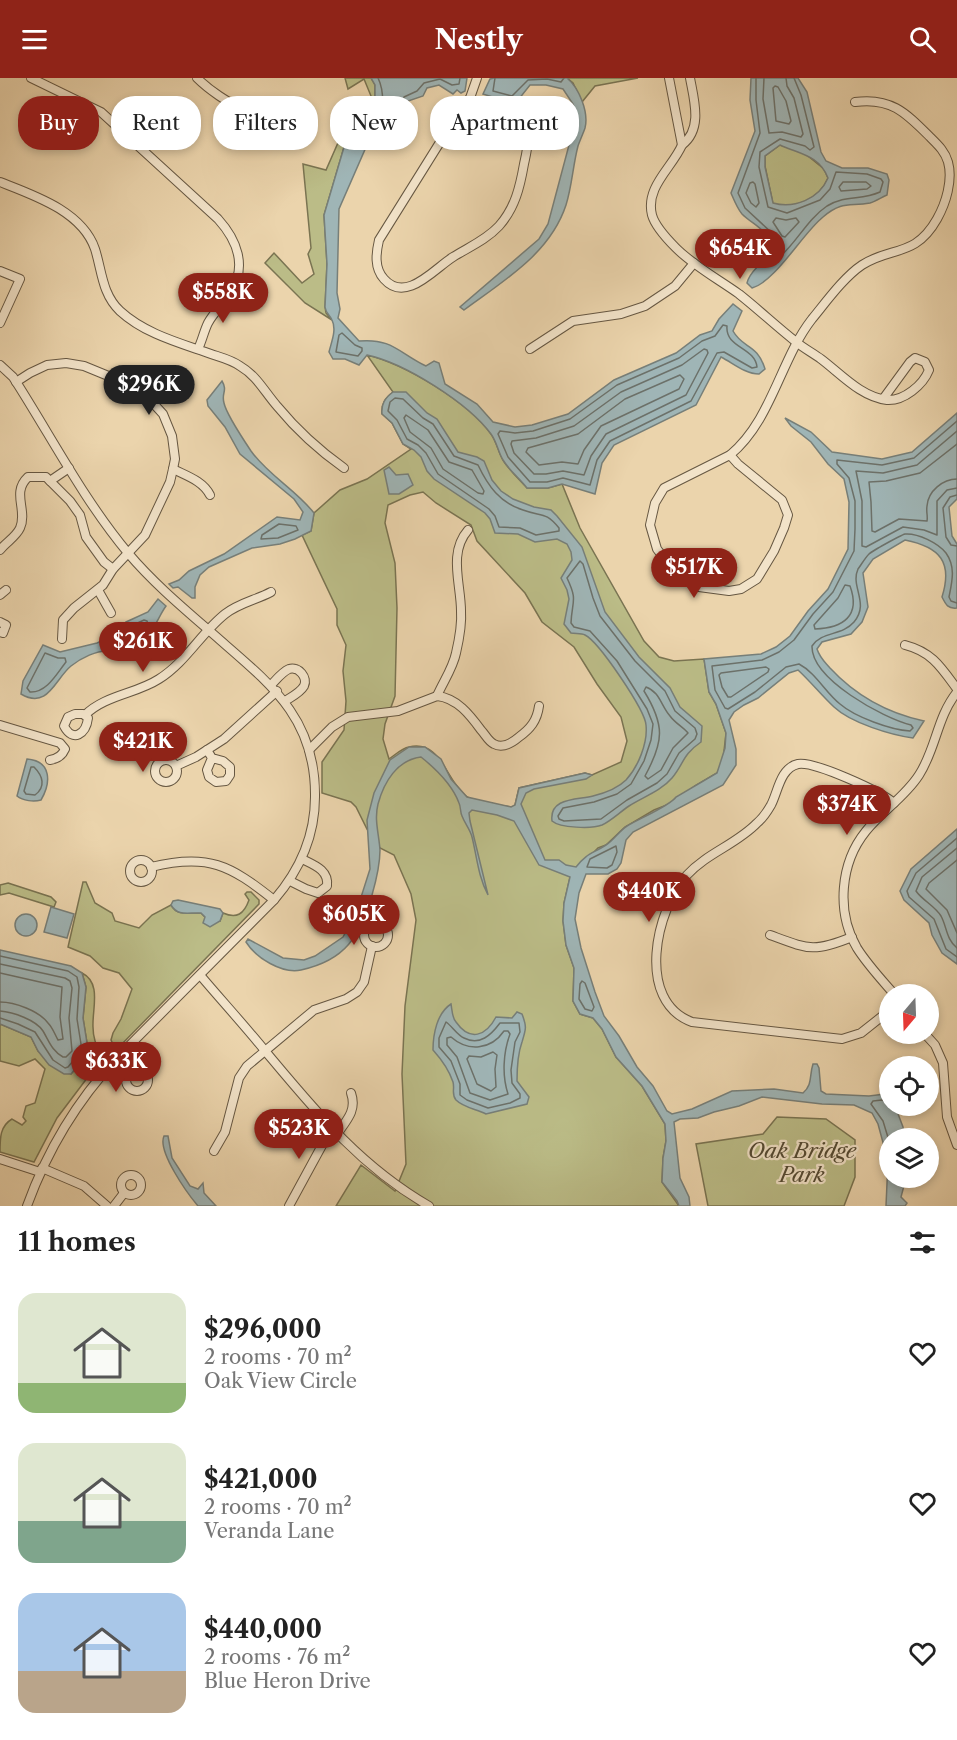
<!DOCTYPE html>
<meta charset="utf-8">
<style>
:root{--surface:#fff;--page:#f2f2f2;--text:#222;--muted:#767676;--accent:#8f2418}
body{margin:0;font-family:"Libre Caslon Text",serif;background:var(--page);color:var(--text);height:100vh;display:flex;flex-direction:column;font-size:22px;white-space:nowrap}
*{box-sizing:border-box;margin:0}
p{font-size:20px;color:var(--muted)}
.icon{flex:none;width:33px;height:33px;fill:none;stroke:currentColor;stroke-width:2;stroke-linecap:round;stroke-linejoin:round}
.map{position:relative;height:1128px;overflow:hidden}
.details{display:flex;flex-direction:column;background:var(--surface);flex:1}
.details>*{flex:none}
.hud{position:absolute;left:18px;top:18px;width:600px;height:54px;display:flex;gap:12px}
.needle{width:39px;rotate:199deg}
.controls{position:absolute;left:879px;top:906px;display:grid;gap:12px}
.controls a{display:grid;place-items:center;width:60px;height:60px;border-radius:50%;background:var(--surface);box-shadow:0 3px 9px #0003;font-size:30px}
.price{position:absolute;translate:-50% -51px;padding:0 14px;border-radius:21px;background:var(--accent);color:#fff;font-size:20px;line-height:39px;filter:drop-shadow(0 2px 3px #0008)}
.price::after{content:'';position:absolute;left:50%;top:36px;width:18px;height:14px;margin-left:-9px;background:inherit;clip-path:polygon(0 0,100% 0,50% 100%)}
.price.selected{background:#222;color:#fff}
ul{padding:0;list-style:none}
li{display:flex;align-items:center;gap:18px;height:150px;padding:0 18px}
li span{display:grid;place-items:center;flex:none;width:168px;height:120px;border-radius:18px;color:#555}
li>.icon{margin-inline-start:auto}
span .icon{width:72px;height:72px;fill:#fffc;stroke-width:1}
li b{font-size:26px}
h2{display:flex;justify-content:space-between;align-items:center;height:72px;padding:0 18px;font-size:26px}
.tag{padding:0 21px;border-radius:24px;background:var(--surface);box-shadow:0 3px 9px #0003;font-size:21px;line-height:54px}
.tag.selected{background:var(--accent);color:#fff}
header{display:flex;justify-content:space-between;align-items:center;height:78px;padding:0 18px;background:var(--accent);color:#fff;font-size:27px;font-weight:700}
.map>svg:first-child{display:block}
.green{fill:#bbbc87;stroke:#7a7452;stroke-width:1.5;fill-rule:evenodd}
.water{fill:#9fb5b6;stroke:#777f79;stroke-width:1.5;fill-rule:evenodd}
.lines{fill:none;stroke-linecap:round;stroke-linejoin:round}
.shore{stroke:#6c716a;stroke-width:1.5}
.minor-casing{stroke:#665742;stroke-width:10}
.minor{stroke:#f2e3c9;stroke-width:8}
.labels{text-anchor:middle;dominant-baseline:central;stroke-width:4.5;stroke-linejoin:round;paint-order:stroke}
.park-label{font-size:21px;font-style:italic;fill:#544a33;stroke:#f2e3c9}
</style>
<header><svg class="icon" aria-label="menu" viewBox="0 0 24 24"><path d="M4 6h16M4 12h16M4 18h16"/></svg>Nestly<svg class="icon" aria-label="search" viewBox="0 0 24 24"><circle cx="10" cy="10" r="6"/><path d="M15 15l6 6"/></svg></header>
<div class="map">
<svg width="957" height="1128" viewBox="0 0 957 1128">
<rect width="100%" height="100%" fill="#ebd4ac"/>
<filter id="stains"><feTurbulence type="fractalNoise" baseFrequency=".00333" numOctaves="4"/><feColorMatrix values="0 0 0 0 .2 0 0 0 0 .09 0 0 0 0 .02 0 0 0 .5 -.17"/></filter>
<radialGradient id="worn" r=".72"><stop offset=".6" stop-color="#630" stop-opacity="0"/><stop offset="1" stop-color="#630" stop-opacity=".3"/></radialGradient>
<g class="green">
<path d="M345 0H371L375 7V39L361 51 347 59 324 137 327 186 325 229 326 235 332 242 305 225 265 185 274 175 302 205 314 196 308 176 311 170 303 86 326 92 341 58 363 42 371 18 364 1 348 11Z"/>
<path d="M567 0H638L595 8 582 24 573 5Z"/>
<path d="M780 67 803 74 824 91 828 100C819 122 795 131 773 126L765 88V78Z"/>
<path d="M367 277C405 286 468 324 491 356 497 364 498 374 503 382 509 392 519 401 527 410H548L562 406 580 450 644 563 659 579 674 583 704 581 709 614 716 626 726 655 723 682 717 695 695 708 672 725 654 732 625 749 606 767 598 770 570 799 564 825 563 843 566 867 574 890 573 923 580 936 593 940 602 951 616 979 642 1008 665 1046 666 1063 663 1080 662 1104 679 1128H336L361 1087 395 1113 406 1086 402 996 405 928 416 842 411 816 394 777 380 770 367 751 356 729 351 724 322 715V684L344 652 346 623 343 593 346 567 337 547V531L302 457 311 453 314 435 340 412 367 401 411 371 403 366 392 345 382 336C381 326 385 320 393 314ZM423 414 436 425 471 447 477 463 525 515 542 544 574 569 597 606 621 639 627 663 621 684 592 697 585 695 519 710 515 727 512 729C500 727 474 725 466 718 446 703 441 661 409 669 402 670 395 677 389 681L383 661 385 646 395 618 397 530 395 485 385 445 388 427 410 417Z"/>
<path d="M83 804H86L95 825 112 835 115 843 139 850 152 837 171 827C178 839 189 834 201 835L205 839 220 843 223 835C237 841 244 836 249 822L245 816 247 814H251L259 822V826L119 969 114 968 111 962 113 955 121 941 132 911 119 895 103 890 90 878 68 869Z"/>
<path d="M8 805 51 819 56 824 54 829 9 815 0 817V807Z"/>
<path d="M82 895C102 905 92 931 93 949 93 959 96 968 101 976L100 983 57 1040 34 1084 0 1074C0 1060 0 1048 12 1041L22 1047 26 1043 23 1039 26 1028 35 1025 45 991 35 981 19 988 0 983V946L31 959 38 973 71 996 86 978 87 965 83 940 86 909Z"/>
<path d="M777 1039 826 1041 855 1062V1099L844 1128H708L696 1066 763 1056Z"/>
</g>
<g class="water">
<path d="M371 0H467L465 13 461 15 457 12 453 16 439 7 427 10 423 18 408 23 407 31 393 50 381 52 367 67 339 131 337 215 340 231 338 240 359 263C392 260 399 275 426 288L434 283 439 285 445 306 477 326 493 344 515 349 532 347 568 336 614 302 676 275 700 257 712 253 719 241 733 226 742 233 733 253C743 271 757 265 765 291L759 296C745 296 733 285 721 279L696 327 614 367 602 385 595 416 562 406 548 410H527C520 401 509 392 503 382 498 374 497 364 491 356 468 325 405 285 367 277L359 287 345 281H333L329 274C331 265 337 252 332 242 330 237 326 236 325 229L327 186 324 137 347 59 361 51 375 39V7Z"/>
<path d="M494 0H567C579 10 589 34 585 50 583 56 580 62 578 68 573 87 572 108 566 127 550 176 503 203 464 232L460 229 539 161 548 146 577 37 573 26 563 11 546 7H530L515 26 483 16 490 1Z"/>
<path d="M751 0H798L807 14 821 74 826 83 842 90H868L887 96 889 102 887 117C882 119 876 123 870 125 850 129 843 122 823 139 802 156 776 203 752 210L747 205C750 192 763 187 767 175 774 153 755 149 742 136 737 130 734 122 731 115L755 53 750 22ZM780 67C799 76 819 77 828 100 819 121 794 131 773 125L765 89V78Z"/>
<path d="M222 303C228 313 221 315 224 325 226 335 245 364 251 373 268 397 296 412 314 435L311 453 295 461 280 466 252 470 209 489 200 497 195 509V520H192L178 509 173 510 169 506 179 502 189 493 224 476 277 439 300 442 303 434 294 421 240 376 225 349 208 328 207 322Z"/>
<path d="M393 314H406L427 335 437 341 458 374 477 379 484 383 492 402 501 413 513 421 534 429 551 432 557 438 582 469 605 534 639 579 670 610 680 629 702 648 701 664C682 677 684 686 672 700 661 713 643 719 629 728 620 734 611 743 602 747 592 751 560 750 552 743 549 719 578 722 593 718 605 715 617 711 626 702 638 689 648 665 646 647 645 632 599 564 585 557 581 555 575 556 571 555L564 546 569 521 567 512 561 500 572 482 571 474 567 466 557 461 535 464 518 456 495 455 490 441 485 435 434 401 427 393 421 379 414 372 403 366 392 345 382 336C381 326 385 320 393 314Z"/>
<path d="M957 335V421L949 429 952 458 957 466V530C948 531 946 527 942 519 953 484 940 469 905 462L873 481 863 495 868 529 862 544 851 556 822 564 817 571C820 580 824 583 830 590 855 617 887 635 924 643L913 660C891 657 851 645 834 629 822 618 811 604 798 592L789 595 758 620 744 627 734 634 729 642 736 671V687L723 707 633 754 626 762 621 785 617 791 608 796H586L579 815 575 841 581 870 595 914 604 938 619 958 637 989 653 1008 667 1033 672 1036 692 1031 732 1013 774 1011 803 1015C813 1006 809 998 813 986H817L819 990 821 1013 826 1016 869 1018 885 1016 889 1019 890 1028H895L903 1049 904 1060H890V1100H906L901 1119 907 1125 905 1128H886L888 1083 878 1046 872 1035 854 1027 822 1026 762 1019 739 1028 714 1034 698 1040 680 1041 674 1044 680 1100 689 1119 690 1128H679L677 1123 662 1104 663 1080 666 1063 665 1046 642 1008 616 979 602 951 593 940 580 936 573 923 574 890 566 867 563 843 564 825 570 799 539 787 514 743 497 737 472 732 469 735 470 743 488 817C478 798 477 779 472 759 470 751 465 746 462 738 460 734 461 729 459 725 452 706 436 691 421 679 397 682 384 704 378 726 374 742 379 756 380 772 380 787 376 803 372 817 359 859 346 882 301 892 282 896 256 880 246 864L248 861 283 880 304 882 315 878 343 859 356 835 370 791 367 742 374 715 390 682 409 669H425L441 681 451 701 467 719 511 729 515 727 519 710 585 695 592 697 586 701 534 711 526 715 521 726 545 782H559L566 787 576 789C587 775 592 776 606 767 614 762 619 753 627 748 638 741 670 728 676 719L717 695 725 670 726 655 716 626 709 614 704 581 761 576 776 569 790 558 808 533 828 511 848 471 849 424 844 401 828 386 811 364 791 348 785 340 811 354 832 374 882 381 912 374Z"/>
<path d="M389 389 396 397 408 396 413 407 399 416H389L384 392Z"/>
<path d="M158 521 166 528C158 539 154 554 143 562 137 566 129 572 123 574 118 576 114 573 109 573 97 572 81 580 71 588 55 601 48 632 21 616L23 603 43 567 60 574 97 565 106 561 126 544 148 534Z"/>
<path d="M27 681C52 683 51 705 41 722 34 724 23 723 17 718Z"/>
<path d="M957 751V886L942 875 932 857 929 845 904 822 900 813 911 791Z"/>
<path d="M178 822 220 831 223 835 220 843 210 849 203 845 205 839 201 835C189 834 178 839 171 827L173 823Z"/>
<path d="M51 829 74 836 67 860 44 854Z"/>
<circle cx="26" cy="847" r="11"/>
<path d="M0 872 71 888 82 895 86 909 83 940 87 965 86 978 71 996H64L49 987 38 973 31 959 0 946Z"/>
<path d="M451 926C452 931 452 940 456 944 470 964 486 958 496 939L512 940 517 934 522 936C527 949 526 951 522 964 518 975 517 991 517 1003L529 1019 527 1026 486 1036C477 1031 464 1030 456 1022 451 1016 455 1011 453 1004 449 992 442 982 433 972 433 956 437 935 451 926Z"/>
<path d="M164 1058H168L172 1080 190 1108 198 1111 203 1105 204 1115 216 1128H198C187 1115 157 1073 164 1058Z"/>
</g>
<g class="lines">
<g class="shore">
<path d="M378 0C384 12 383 30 381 42L384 45C397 43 399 29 404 19L417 13 424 5 440 1 452 7 459 6 460 0"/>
<path d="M495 0 493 13 512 18 528 2 547 1 561 4 564 0"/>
<path d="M756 0V22L760 55 738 115 745 130 773 156 776 165 772 179 776 182C795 168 806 142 827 128 847 116 860 123 880 114L883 104 881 101 867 96 836 94 830 111 820 122 787 135 768 129 759 89 760 74 780 61 805 68 810 72 814 69 801 17 794 0"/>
<path d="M764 0 763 21 769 55 782 54 801 59 803 56 794 20 787 8 786 0"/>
<path d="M775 8 778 9 786 23 791 43 789 46 776 43 773 10Z"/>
<path d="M753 104 755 106 759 125 756 129 751 125 746 115 750 105Z"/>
<path d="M843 104H866L871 108 867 111 841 113 839 109Z"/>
<path d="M796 140 799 144 785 159 782 158 773 144 776 140 786 142Z"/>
<path d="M723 247 727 248C725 270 755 269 757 289L752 290 724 274 717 275 691 323 610 363 597 382 590 407 563 400 547 404H530L508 379 498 356 500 353 515 355 533 353 570 341 617 307 679 280 702 263 715 258Z"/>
<path d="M342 255 355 267 362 270V273L358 278 336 274 339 257Z"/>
<path d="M704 271 707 272 708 275 686 317 606 356 591 378 584 397 563 393 546 396H534L514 375 511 366 512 363 536 360 574 348 621 314 682 287Z"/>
<path d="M680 297 684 301 679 311 601 348 584 372 578 386 562 384 539 387 526 374 528 370 578 356 625 321Z"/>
<path d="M395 320 403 321 423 340 433 346 454 378 478 387C488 408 500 425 523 432 542 439 545 433 559 450V453L536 457 520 450 499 449 495 438 489 431 438 396 426 375 418 367 407 361 397 342 388 333 390 324Z"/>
<path d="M406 337 428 352 449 384 472 392 484 413 483 416 478 415 443 391 431 370 410 354 404 340Z"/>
<path d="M957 343 914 380 882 387 837 382V386L849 400 855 423V451L854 473 833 514 813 536 794 562 779 574 762 582 712 588 715 612 725 630 728 631 755 614 786 589 799 586C816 595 825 614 840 626 855 639 891 652 910 653L913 650 911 647C883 640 811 601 812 568 822 553 842 558 854 544 870 525 850 509 858 491 861 487 865 480 869 476 872 473 901 457 905 456 918 455 938 465 946 475 956 489 952 504 949 519L951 523 957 525"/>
<path d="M957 353 917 387 883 395 856 393 862 423V468L866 469 903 449 924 452 937 457V423L947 412 957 410"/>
<path d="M957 366 920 395 886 403 869 404 871 424 872 453 875 454 899 441 927 443C928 438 926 434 927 428 928 413 943 401 957 401"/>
<path d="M957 417 950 419 943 430 946 459 951 467 957 468"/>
<path d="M279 446 296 448 298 452 278 460 261 461 262 457Z"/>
<path d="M580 483 583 486 593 520 600 538 635 583 665 613 675 633 695 650 697 656 695 661 679 675 667 696 657 705 627 722 601 741 564 743 559 741 558 738 563 730 594 724 617 716 631 706 644 683 651 662 653 646 647 631 617 583 590 553 574 549 571 545C572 522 578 523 567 500Z"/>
<path d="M845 507 850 508C861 538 843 550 815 551L814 547 838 520Z"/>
<path d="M144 542 147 543 148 546 140 557 120 568 113 567V563L127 550Z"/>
<path d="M45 575 58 580H65L66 584C57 595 47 615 30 614L27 610Z"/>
<path d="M766 589 769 591 768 594 731 619H728L722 609 719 597 721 595Z"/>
<path d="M646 609C660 614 661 628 670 638 675 645 683 649 688 655L673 670 661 692 648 701 645 698C664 663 665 647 644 613Z"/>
<path d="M31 689H34C43 698 46 709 35 717L26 716 24 713Z"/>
<path d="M957 760 916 795 907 813 909 819 934 841 946 871 957 879"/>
<path d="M616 768 617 774 612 787 607 790 587 789 590 781Z"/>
<path d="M957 770 922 799 916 813C922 822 935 828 941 838 947 849 946 861 957 870"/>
<path d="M957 782 929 805 926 811 947 832 957 855"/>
<path d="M0 878 68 893 77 899 79 909 77 941 81 966 79 976 68 989 65 990 53 982 35 954 18 946 0 940"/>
<path d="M0 886 65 900 70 903 72 910 69 940 72 973 66 979H63C52 973 49 963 43 953 36 942 13 934 0 933"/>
<path d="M0 895 62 909 60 939 63 961 58 962C55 957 53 950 48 945 39 933 15 924 0 924"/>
<path d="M582 903 585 905 594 929 592 933 585 931 579 921 580 906Z"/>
<path d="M446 944C452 948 457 957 464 960 480 968 491 957 500 945H519L520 954 515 964 511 992 512 1005 520 1016V1020L510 1025 488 1030 467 1022 460 1017V1006L451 983 439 969V960Z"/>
<path d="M504 953H508L510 956C503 975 502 998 508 1016L490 1022 470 1015 457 979 447 967V960L451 959C468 974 491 972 504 953Z"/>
<path d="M493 974 497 977 495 991 496 1009 491 1013 477 1006 467 981 469 978 481 979Z"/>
<path d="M890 1025 882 1022 873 1023 871 1026 883 1043 890 1066"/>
</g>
<defs>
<g id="minor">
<path d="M31 0 101 34 218 141C237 162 247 188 231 214 224 225 214 234 208 245 204 253 202 263 198 271"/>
<path d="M197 0C223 26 259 37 286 62"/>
<path d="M669 0 682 67C703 51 694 22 690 0"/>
<path d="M470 20C476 24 482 29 489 32 500 36 514 36 522 46 531 59 527 72 524 86 520 109 515 130 499 148 486 162 469 169 453 179 435 190 406 226 384 201 374 190 376 175 379 162L452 45Z"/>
<path d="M470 20 477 0"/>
<path d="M682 67C672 90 645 109 652 137 655 148 667 161 676 170 694 188 718 201 739 216 758 231 776 248 795 263 803 270 813 275 821 281 841 296 861 319 887 322 904 323 923 307 929 292L925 284 915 280 910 284 883 321"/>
<path d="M0 104C33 117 82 133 95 171 102 193 102 216 120 233 145 256 180 265 211 276 220 279 232 282 240 288 257 298 264 313 277 328 296 351 320 373 344 390"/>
<path d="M0 193 20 201 0 245"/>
<path d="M530 271 573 243 621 236 645 228 675 208 694 185"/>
<path d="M0 287 13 299C51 358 83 421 128 475 155 507 188 534 220 562 273 608 316 642 315 719 315 758 299 793 274 822L116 981C76 1024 47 1073 27 1128"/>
<path d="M16 304 30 295 47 287 66 285 84 288 140 311 163 336 172 358 175 381 173 391 170 404 145 457 113 491 103 507 74 530 63 542 62 561"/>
<path d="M730 377C772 342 780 282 812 241 826 224 844 199 862 187 891 168 915 180 937 141 946 125 953 102 948 84 945 73 937 66 930 59 906 35 891 19 855 24"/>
<path d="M730 377 738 386 782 422 788 437 784 450 774 473 757 501 741 511 729 513 699 509 679 500 657 471 650 447 655 425 664 410Z"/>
<path d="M173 391C187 398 203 403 210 417"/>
<path d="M50 403 69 390"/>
<path d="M0 472C6 464 16 459 20 450 28 432 11 415 28 399H46L70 423 80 437 86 459 104 484 113 491"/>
<path d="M98 512 111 535"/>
<path d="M0 517 6 512"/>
<path d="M0 544 6 547 3 555 0 554"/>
<path d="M905 567C932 574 941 589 957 611"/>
<path d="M271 607C276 602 282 594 289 591 299 588 308 600 304 608 300 615 291 619 285 623"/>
<path d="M437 618C443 604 453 590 456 575 459 562 462 546 461 533 461 506 448 475 468 452"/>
<path d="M437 618C457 620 470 637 481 652 485 656 488 663 494 666 503 671 512 665 519 659 530 651 537 643 539 628"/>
<path d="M75 636H83L88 640C86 656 73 665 64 648L68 639Z"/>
<path d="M85 637C105 617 136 616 159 601 186 584 201 555 225 536 239 525 256 522 271 514"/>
<path d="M0 647 60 665 65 671C62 678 57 681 50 682"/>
<path d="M207 672 212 680 223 683 230 689V697L226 703 216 704 209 699 207 692 212 680"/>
<path d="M309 672 332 649 348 639 398 633 437 618"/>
<circle cx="166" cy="693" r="11"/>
<path d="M176 688 196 679 224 661 277 613"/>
<circle cx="141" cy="793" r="11"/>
<path d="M151 789C208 775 230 787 274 822"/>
<path d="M290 803 306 811 318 815 327 808C329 792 314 787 302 781"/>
<circle cx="376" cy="857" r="12"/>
<path d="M770 857C808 871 813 875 852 859"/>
<path d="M200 897C222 923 245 948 266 974 317 1035 360 1088 429 1128"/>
<path d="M894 916C881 901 867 886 857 870 836 834 840 785 866 753 882 733 905 719 919 697 936 671 937 639 957 614"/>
<path d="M890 932 861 955 842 961 692 944C635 923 656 831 687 797 707 775 737 766 757 745 763 740 767 734 771 727 778 714 780 690 798 686 814 683 880 713 894 725"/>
<path d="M925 956 935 967 943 985 947 1039 957 1067"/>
<path d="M116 981 129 994"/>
<circle cx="137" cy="1002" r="11"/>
<path d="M337 1056C347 1042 357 1032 351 1015"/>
<path d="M214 1073 225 1054 239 1000 247 988 314 932 346 921 357 914 364 904 372 868"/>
<path d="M0 1081 40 1094"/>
<path d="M42 1090 84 1108 107 1128"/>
<circle cx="131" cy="1107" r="10"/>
<path d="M114 1128 124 1115"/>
<path d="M289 1128 326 1060 333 1051"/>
</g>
</defs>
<use href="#minor" class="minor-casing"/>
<use href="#minor" class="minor"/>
</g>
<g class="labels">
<g class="park-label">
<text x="802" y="1072">Oak Bridge<tspan x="802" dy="24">Park</tspan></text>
</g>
</g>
<rect width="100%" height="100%" filter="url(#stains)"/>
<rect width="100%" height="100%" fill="url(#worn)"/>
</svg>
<div class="controls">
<a><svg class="needle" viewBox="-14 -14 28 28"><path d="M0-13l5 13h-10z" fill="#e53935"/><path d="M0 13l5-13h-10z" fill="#767676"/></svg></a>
<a><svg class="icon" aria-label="locate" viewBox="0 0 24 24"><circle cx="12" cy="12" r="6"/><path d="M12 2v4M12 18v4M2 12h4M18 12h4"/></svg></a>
<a><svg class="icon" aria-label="layers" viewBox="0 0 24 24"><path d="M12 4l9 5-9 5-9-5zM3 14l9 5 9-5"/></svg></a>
</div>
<b class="price" style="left:740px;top:202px">$654K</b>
<b class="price" style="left:223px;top:246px">$558K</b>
<b class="price selected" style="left:149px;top:338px">$296K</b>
<b class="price" style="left:694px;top:521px">$517K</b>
<b class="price" style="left:143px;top:595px">$261K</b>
<b class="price" style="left:143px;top:695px">$421K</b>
<b class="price" style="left:847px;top:758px">$374K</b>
<b class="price" style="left:649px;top:845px">$440K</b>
<b class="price" style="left:354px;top:868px">$605K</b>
<b class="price" style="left:116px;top:1015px">$633K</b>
<b class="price" style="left:299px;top:1082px">$523K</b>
<div class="hud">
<a class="tag selected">Buy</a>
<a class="tag">Rent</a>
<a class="tag">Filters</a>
<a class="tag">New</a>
<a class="tag">Apartment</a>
</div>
</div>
<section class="details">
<h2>11 homes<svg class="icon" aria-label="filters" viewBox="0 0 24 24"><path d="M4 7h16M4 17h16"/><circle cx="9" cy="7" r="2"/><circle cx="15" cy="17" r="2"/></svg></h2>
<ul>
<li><span style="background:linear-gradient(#dfe7d0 75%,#8fb573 0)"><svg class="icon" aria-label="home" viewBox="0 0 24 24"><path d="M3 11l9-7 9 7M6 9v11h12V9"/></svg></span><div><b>$296,000</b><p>2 rooms · 70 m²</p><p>Oak View Circle</p></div><svg class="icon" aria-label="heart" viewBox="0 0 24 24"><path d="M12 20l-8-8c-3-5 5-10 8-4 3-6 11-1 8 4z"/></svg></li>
<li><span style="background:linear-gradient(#dfe7d0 65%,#7fa58c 0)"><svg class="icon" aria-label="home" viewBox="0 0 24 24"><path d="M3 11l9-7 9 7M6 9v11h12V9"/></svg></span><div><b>$421,000</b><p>2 rooms · 70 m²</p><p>Veranda Lane</p></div><svg class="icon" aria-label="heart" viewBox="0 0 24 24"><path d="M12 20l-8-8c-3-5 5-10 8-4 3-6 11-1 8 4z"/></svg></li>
<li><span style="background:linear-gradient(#a9c7e8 65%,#b9a48a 0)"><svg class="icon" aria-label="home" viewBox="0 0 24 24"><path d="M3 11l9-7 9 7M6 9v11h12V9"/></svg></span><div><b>$440,000</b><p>2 rooms · 76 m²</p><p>Blue Heron Drive</p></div><svg class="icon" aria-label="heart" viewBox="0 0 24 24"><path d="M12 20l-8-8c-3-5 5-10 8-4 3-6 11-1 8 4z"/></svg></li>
</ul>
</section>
